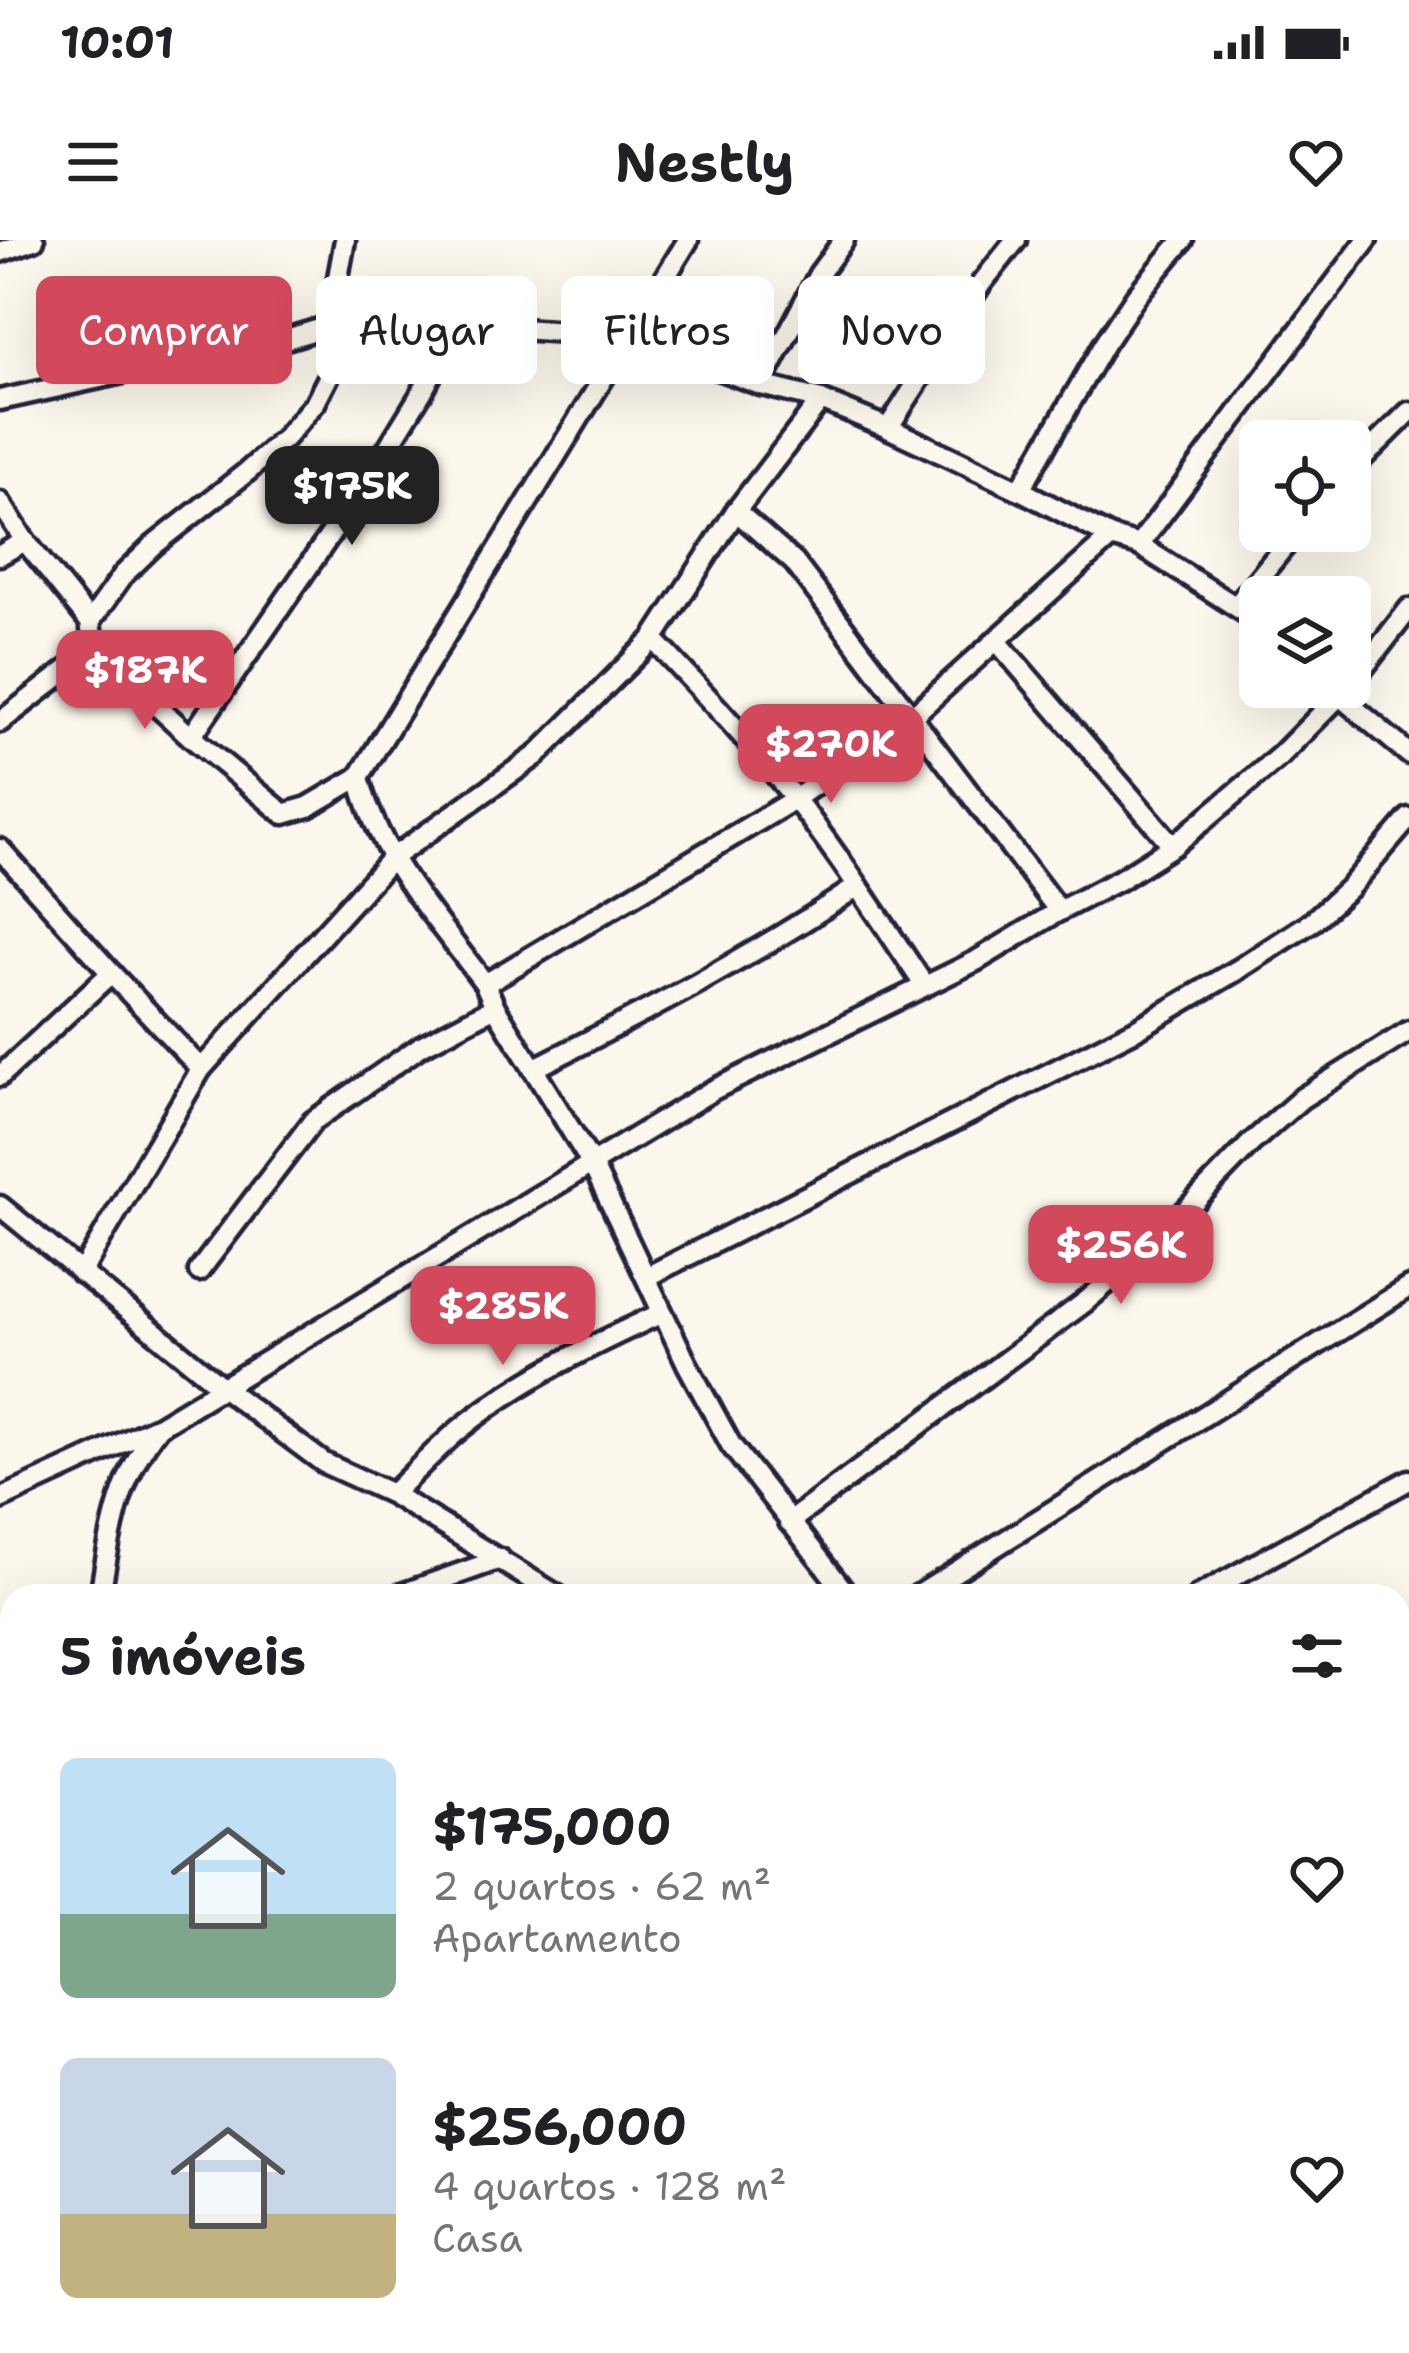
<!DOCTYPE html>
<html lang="pt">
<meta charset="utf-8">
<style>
:root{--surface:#fff;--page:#f2f2f2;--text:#202124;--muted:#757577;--accent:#d1495b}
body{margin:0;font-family:"Shantell Sans",sans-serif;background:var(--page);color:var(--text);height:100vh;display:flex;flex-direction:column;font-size:45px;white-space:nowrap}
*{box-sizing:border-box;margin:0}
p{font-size:39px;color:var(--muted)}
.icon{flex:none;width:66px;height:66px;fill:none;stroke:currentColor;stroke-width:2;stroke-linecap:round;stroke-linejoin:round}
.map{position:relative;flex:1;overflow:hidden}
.details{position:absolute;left:0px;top:1344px;width:1410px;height:771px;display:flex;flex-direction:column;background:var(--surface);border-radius:36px 36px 0 0;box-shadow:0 12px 48px #0002}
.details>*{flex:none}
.banner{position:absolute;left:36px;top:36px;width:1338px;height:108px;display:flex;gap:24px}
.buttons{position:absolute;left:1239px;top:180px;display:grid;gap:24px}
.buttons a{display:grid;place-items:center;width:132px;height:132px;border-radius:18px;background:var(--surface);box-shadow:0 12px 48px #0002;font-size:60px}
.price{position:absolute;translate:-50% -102px;padding:0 27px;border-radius:24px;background:var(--accent);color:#fff;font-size:39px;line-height:78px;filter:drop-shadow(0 3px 6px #0008)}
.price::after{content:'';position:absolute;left:50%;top:72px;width:36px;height:27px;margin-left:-18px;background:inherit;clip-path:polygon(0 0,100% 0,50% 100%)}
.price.selected{background:#222;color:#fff}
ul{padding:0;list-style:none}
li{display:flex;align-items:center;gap:36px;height:300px;padding:0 60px}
li span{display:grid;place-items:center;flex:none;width:336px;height:240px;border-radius:18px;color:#555}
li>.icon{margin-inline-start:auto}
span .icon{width:144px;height:144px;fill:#fffc;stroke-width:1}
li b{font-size:51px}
h2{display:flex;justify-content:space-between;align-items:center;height:144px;padding:0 60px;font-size:51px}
.pill{padding:0 42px;border-radius:18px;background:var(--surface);box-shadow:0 12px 48px #0002;font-size:42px;line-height:108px}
.pill.selected{background:var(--accent);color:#fff}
.status{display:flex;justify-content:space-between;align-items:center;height:84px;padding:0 60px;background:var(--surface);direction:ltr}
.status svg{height:33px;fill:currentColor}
header{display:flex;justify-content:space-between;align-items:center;height:156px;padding:0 60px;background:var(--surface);font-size:54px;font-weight:700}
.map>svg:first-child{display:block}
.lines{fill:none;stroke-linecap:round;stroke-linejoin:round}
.minor-casing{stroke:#22223b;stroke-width:27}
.minor{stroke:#fbf7ec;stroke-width:18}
</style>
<div class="status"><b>10:01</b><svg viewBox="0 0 49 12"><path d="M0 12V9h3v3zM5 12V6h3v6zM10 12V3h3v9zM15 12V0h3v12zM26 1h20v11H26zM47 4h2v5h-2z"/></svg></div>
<header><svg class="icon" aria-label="menu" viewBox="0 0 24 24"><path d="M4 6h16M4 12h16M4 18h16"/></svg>Nestly<svg class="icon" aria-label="heart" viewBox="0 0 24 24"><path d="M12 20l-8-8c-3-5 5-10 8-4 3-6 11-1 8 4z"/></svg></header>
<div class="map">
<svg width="1409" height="2113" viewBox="0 0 1409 2113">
<rect width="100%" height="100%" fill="#fbf7ec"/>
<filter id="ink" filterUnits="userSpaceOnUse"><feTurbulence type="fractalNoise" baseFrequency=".00833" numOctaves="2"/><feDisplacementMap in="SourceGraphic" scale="24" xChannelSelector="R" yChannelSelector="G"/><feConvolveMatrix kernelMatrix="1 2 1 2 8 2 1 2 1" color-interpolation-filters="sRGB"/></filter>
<g filter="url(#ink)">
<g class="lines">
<defs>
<g id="minor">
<path d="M688 0 359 537C378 617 437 679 485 744L495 767 592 924 687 1124 731 1205 848 1356"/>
<path d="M0 12 34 0"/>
<path d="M329 86 345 0"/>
<path d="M761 145 819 34 844 0"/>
<path d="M0 160 182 120 266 105 329 86 458 85 629 96 761 145 821 160 888 188 1020 250 1111 297 1139 305 1260 382"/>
<path d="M888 188 981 44 1016 0"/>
<path d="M1350 230 1409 172"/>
<path d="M1020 250 1104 104 1136 56 1183 0"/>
<path d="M0 262 25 301 90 382 94 409 191 497 284 574 308 567 359 537"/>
<path d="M736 271 794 322 1059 671"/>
<path d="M1139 305 1367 0"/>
<path d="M0 315 25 301"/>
<path d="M1237 365 1297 291"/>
<path d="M90 382 123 335 153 306 248 231 285 198 315 163 355 85"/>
<path d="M653 399C702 451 752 504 796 560 842 620 883 683 924 745"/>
<path d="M996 400 1173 606"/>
<path d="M1350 445 1409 369"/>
<path d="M1329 447 1409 514"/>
<path d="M0 482 94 409"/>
<path d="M191 497 370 237 422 152 458 85"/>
<path d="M0 609 111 733 201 829"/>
<path d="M485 744 795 559 910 478 1111 297"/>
<path d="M533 829C646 772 753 717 858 646"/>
<path d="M0 836 111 733"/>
<path d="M0 966 222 1147 324 1223 392 1254 558 1356"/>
<path d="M199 1031 313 881 421 806 495 767"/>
<path d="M81 1033 201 829 392 618 537 515 653 399 736 271 821 160"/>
<path d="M646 1037 1135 790 1239 729 1313 681 1350 647 1409 578"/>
<path d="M392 1254C414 1233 436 1209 460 1189 520 1140 592 1105 662 1073"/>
<path d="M0 1259 154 1188"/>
<path d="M789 1282 1085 1062 1154 1003 1251 903 1302 858 1409 791"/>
<path d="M100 1356C111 1291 117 1239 159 1186L713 850 976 721 1059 671 1119 640 1173 606 1280 516 1348 447"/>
<path d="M396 1356 500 1319"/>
<path d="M917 1356 1409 1047"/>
<path d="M1198 1356 1409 1240"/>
<path d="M1398 1421 1409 1415"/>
<path d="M0 1549 12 1543"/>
<path d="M1398 1612 1409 1606"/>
<path d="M0 1718 12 1710"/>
<path d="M1398 1789 1409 1783"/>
<path d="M0 1861 12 1852"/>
<path d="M0 1979 12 1970"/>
<path d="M1398 1980 1409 1992"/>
<path d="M0 2044 12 2066"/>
<path d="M1398 2051 1409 2045"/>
<path d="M37 2103 44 2113"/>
<path d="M335 2103 338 2113"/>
<path d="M655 2103 660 2113"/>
<path d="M857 2103 863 2113"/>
<path d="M1195 2103 1205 2113"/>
<path d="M147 2113 158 2103"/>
<path d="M893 2113 908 2103"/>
<path d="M1165 2113 1180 2103"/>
<path d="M1283 2113 1301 2103"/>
</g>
</defs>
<use href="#minor" class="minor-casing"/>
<use href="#minor" class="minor"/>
</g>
</g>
</svg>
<div class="buttons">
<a><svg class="icon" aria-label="locate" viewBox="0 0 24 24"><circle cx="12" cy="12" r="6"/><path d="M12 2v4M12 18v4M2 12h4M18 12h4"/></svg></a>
<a><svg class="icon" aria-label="layers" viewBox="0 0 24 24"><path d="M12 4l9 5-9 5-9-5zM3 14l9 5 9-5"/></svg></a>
</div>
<b class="price selected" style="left:352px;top:308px">$175K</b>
<b class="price" style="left:145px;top:492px">$187K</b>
<b class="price" style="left:831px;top:566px">$270K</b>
<b class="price" style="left:1121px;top:1067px">$256K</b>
<b class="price" style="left:503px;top:1128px">$285K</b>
<div class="banner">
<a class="pill selected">Comprar</a>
<a class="pill">Alugar</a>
<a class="pill">Filtros</a>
<a class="pill">Novo</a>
</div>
<section class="details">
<h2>5 imóveis<svg class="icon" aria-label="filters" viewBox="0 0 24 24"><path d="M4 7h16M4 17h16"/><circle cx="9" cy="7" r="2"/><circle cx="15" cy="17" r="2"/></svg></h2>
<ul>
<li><span style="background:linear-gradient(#bfe0f5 65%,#7fa58c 0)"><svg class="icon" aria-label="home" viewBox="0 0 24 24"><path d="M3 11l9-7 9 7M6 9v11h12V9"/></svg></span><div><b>$175,000</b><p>2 quartos · 62 m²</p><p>Apartamento</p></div><svg class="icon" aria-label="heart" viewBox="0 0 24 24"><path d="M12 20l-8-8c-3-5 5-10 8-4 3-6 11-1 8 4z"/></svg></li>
<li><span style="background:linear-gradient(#c9d6e8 65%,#c2b280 0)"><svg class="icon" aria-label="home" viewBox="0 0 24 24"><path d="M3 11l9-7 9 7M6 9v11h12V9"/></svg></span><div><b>$256,000</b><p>4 quartos · 128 m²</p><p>Casa</p></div><svg class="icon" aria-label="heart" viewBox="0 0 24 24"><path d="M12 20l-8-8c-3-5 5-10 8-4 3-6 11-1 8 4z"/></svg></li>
</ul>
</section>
</div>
